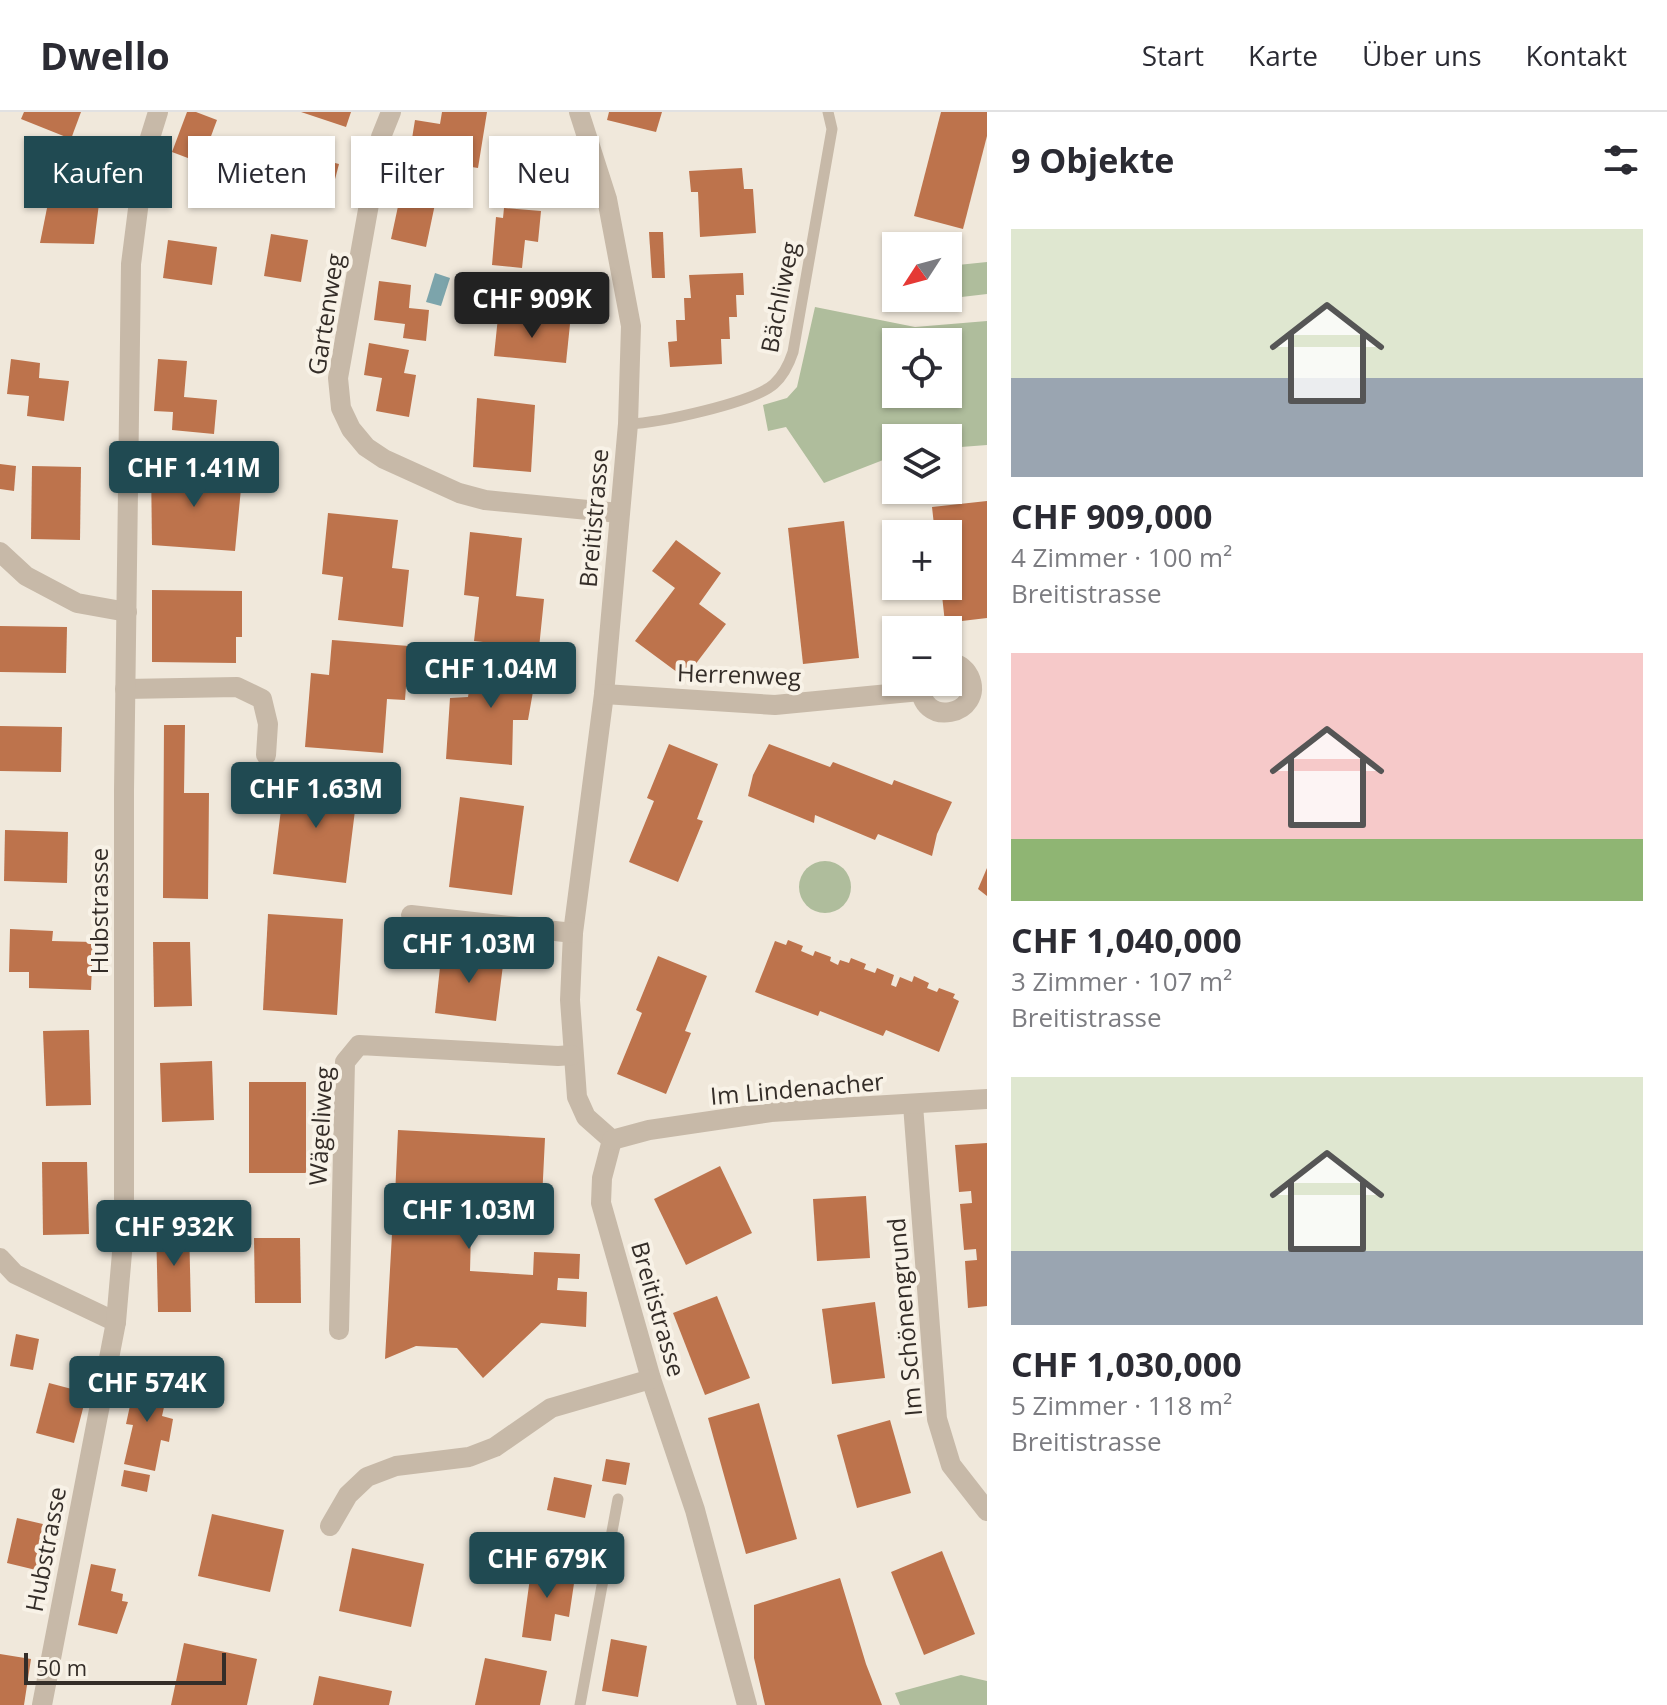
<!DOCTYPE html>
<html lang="de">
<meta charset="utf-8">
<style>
:root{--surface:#fff;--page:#f2f2f3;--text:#2b2b33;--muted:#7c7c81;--line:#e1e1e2;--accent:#204a52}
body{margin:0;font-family:"Open Sans",sans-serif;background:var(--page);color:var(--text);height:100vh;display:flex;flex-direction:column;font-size:30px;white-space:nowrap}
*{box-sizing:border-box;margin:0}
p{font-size:26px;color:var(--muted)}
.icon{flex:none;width:44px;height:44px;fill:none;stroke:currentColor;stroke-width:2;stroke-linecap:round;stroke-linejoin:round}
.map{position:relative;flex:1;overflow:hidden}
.panel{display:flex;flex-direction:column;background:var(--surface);width:680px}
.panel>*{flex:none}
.guide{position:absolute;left:24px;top:24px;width:760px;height:72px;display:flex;gap:16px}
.needle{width:52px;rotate:234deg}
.controls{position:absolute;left:882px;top:120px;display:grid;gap:16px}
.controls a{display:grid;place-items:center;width:80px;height:80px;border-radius:0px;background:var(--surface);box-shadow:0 2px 6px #0004;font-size:40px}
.scale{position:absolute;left:24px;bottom:20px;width:202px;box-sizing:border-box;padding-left:8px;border:4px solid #342d28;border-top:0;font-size:22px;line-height:28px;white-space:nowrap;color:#342d28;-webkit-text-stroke:6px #f8f2e7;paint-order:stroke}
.price{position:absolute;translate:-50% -68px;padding:0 18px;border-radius:8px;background:var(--accent);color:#fff;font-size:26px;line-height:52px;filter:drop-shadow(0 2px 4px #0008)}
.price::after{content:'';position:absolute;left:50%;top:48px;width:24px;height:18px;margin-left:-12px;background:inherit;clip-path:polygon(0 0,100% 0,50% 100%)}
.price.on{background:#222;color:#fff}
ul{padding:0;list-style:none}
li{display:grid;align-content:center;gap:16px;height:424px;padding:0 24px}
li span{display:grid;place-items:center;height:248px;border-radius:0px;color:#555}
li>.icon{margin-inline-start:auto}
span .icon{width:144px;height:144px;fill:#fffc;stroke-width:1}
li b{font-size:34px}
h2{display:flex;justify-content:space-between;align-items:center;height:96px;padding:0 24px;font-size:34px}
.tag{padding:0 28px;border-radius:0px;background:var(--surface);box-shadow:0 2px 6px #0004;font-size:28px;line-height:72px}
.tag.on{background:var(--accent);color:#fff}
header{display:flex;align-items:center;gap:48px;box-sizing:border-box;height:112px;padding:0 40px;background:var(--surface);border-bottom:2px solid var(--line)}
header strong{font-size:38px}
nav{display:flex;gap:44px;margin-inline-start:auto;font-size:28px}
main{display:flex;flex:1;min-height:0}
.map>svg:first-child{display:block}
.green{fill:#afbd9c;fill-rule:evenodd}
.water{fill:#7ca4ab}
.building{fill:#bd734c}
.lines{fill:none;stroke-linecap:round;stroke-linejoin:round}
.lane{stroke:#c7b9a8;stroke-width:11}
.street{stroke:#c7b9a8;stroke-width:20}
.labels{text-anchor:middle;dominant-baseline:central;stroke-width:8;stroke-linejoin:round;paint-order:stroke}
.street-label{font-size:24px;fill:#342d28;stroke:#f8f2e7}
</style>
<header>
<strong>Dwello</strong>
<nav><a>Start</a><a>Karte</a><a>Über uns</a><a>Kontakt</a></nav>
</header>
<main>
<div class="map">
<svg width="987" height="1593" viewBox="0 0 987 1593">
<rect width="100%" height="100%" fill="#f0e8db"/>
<g class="green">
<path d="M987 150V182L936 188 948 186V154Z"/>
<path d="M815 195 915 215 987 209V333L948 336V326H896V343L824 371 786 315 768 319 763 293 787 286 797 275ZM896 230H948V282H896Z"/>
<circle cx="825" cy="775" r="26"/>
<path d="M961 1563 987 1569V1593H900L895 1581Z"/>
</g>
<path class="water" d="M435 161 450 166 441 194 426 190Z"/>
<g class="building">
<path d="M24 0H81L71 27 21 7Z"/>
<path d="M187 0H196L217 8 201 51 172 40Z"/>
<path d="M301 0H351L346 15Z"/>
<path d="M442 0H487L478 56 409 45 415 8 440 12Z"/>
<path d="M609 0H662L656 20 607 8Z"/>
<path d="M941 0H987V24L963 117 914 104Z"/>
<path d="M292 40 339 52 328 94 282 82Z"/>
<path d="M742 56 744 77H753L756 121 700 125 698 80H691L689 59Z"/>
<path d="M52 71 100 83 94 132 40 131Z"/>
<path d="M400 85 435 92 426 135 391 127Z"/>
<path d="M504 96 541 99 538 130 525 128 522 156 492 153 496 105 503 106Z"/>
<path d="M649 120H663L665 166H652Z"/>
<path d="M271 122 308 128 301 170 264 164Z"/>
<path d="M168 128 217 135 212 173 163 166Z"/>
<path d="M743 161 744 183H736L737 205H729L730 227H721L722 252 670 255 668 230 677 229 676 208H685L684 186H691L689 163Z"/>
<path d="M379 169 411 173 409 196 429 198 426 229 403 226 405 212 374 208Z"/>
<path d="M498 205 570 212 566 251 494 244Z"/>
<path d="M369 231 409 238 404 261 416 263 409 305 376 299 382 266 364 263Z"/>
<path d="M11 247 40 251 39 266 69 269 64 309 27 304 29 284 7 282Z"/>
<path d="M158 247 187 249 184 285 217 288 214 322 172 318 173 300 154 299Z"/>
<path d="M477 286 535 293 531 360 473 355Z"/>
<path d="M0 352 16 354 14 379 0 377Z"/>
<path d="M151 353 242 366 235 439 152 433Z"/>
<path d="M32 354 81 355 80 428 31 427Z"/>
<path d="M987 389V506L945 511 941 474H948V422H935L932 395Z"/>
<path d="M328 401 398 408 392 456 409 458 403 515 338 508 343 465 322 462Z"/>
<path d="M844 409 859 546 803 552 788 416Z"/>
<path d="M470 420 522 426 516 484 544 487 539 536 474 529 479 485 464 483Z"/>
<path d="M676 428 721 461 699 492 726 512 685 566 635 529 675 476 652 459Z"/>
<path d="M152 478 242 479V525H236V551L152 550Z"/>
<path d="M0 514 67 515 66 561 0 560Z"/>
<path d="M332 528 409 534 405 588 387 587 383 641 305 635 311 561 329 563Z"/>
<path d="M475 539 538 551 528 608H513L512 653 446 647 450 586 468 585Z"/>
<path d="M164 613H185L184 681H209L208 787 163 786Z"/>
<path d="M0 614 62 615 61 660 0 659Z"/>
<path d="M669 632 718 652 697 707 703 709 678 770 629 750 654 689 647 686Z"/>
<path d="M769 632 830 655 833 650 892 673 894 668 952 690 937 722 932 744 878 722 875 728 815 703 814 711 748 684 753 663Z"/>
<path d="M285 665 358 674 346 771 273 762Z"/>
<path d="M460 685 524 694 512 783 449 775Z"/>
<path d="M5 718 68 720 67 771 4 769Z"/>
<path d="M987 756V784L978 777Z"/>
<path d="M268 802 343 807 337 903 263 898Z"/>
<path d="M10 817 53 819 52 829 93 830 91 878 29 876V860H9Z"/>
<path d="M788 828 803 834 801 839 813 844 815 839 831 845 830 849 838 853 840 848 849 851 851 846 866 852 864 857 875 861 877 856 894 863 891 873 896 875 900 865 912 870 914 864 929 871 927 876 937 880 939 876 955 882 953 886 959 889 939 940 886 918 883 924 820 899 818 904 755 880 775 829 786 833Z"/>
<path d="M153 830H190L192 894 154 895Z"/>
<path d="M442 837 504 845 496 909 435 901Z"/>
<path d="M658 844 707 864 685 919 691 921 666 982 617 962 642 901 636 898Z"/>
<path d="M89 918 91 993 46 994 43 919Z"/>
<path d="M212 949 214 1008 162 1010 160 951Z"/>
<rect x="249" y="970" width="57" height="91"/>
<path d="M398 1018 545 1026 542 1087 472 1084 470 1159 533 1163 534 1140 580 1142 579 1167 558 1166 557 1178 587 1180 586 1215 541 1211 483 1266 457 1236 416 1234 385 1247 392 1122 419 1123 420 1107 394 1106Z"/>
<path d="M987 1031V1194L968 1196 965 1149 977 1148 976 1137 964 1138 960 1092 972 1091 971 1079 959 1080 955 1033Z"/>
<path d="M42 1050H87L89 1122 43 1123Z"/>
<path d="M720 1054 752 1121 686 1153 654 1087Z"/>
<path d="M866 1084 870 1146 817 1149 813 1087Z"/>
<path d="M189 1112 191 1200H158L156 1113Z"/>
<path d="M254 1126H300L301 1191H255Z"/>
<path d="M717 1184 750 1266 705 1283 673 1201Z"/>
<path d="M875 1190 885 1266 832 1272 822 1197Z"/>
<path d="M16 1222 39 1227 33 1258 10 1254Z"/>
<path d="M136 1266 169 1273 162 1304 173 1307 169 1330 161 1328 155 1359 124 1352 133 1313 126 1312Z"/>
<path d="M49 1271 87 1281 74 1331 36 1321Z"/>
<path d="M759 1291 797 1427 746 1442 708 1306Z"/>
<path d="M890 1308 911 1381 857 1396 837 1323Z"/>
<path d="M606 1347 630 1351 626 1373 602 1369Z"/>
<path d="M124 1358 150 1363 147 1380 121 1374Z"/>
<path d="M554 1365 592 1373 585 1406 547 1398Z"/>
<path d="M212 1402 284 1418 270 1480 198 1464Z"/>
<path d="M17 1406 60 1416 51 1455 37 1451 36 1458 7 1451Z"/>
<path d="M352 1436 424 1452 411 1515 339 1499Z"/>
<path d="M942 1439 975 1522 924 1543 891 1460Z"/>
<path d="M532 1451 576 1458 569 1505 555 1502 551 1529 522 1525Z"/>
<path d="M91 1452 116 1457 111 1479 123 1482 122 1489 128 1490 117 1522 78 1513Z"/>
<path d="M840 1466 866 1552 882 1593H765L754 1546V1493Z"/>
<path d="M611 1527 647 1534 638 1585 602 1579Z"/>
<path d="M184 1531 257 1547 247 1593H171Z"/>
<path d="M0 1542 31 1547 24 1593H0Z"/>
<path d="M485 1546 547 1559 540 1593H475Z"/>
<path d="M319 1564 392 1579 389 1593H313Z"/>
</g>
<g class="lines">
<g class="lane">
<path d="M628 312C658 311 753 291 774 272 784 263 789 252 793 240L832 17 828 0"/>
<path d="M580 1593 618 1387"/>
</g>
<g class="street">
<path d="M391 0 381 25 338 266 341 296 351 317 366 335 384 347 459 381 485 388 619 401"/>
<path d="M579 0 607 87 631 214 628 312 604 582 573 821 570 888 577 985 586 1005 612 1028"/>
<path d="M0 440 26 464 77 491 127 500"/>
<path d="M921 570C917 619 987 603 969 564 964 555 957 551 948 550"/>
<path d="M125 577 237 575 262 587 268 612 266 643"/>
<path d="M604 582 775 593 920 579"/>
<path d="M411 803 573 821"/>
<path d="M913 993 937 1307 951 1353 987 1399"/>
<path d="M612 1028 602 1066 601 1091 651 1267 695 1398 747 1593"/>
<path d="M612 1028 649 1018 771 1000 987 987"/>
<path d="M0 1146 15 1162 116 1210"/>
<path d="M339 1218 345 950 359 933 558 944 572 943"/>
<path d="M330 1414 348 1383 367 1365 396 1354 469 1345 495 1335 551 1296 651 1267"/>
<path d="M42 1593 116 1210 124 1118V679L131 152 145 42 158 0"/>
</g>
</g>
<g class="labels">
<g class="street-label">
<text transform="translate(779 185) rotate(-79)">Bächliweg</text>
<text transform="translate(325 202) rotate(-81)">Gartenweg</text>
<text transform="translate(593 406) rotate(-85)">Breitistrasse</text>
<text transform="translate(739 562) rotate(2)">Herrenweg</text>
<text transform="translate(98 799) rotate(-90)">Hubstrasse</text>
<text transform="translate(797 976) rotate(-5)">Im Lindenacher</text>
<text transform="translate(320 1014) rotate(-87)">Wägeliweg</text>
<text transform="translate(659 1197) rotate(74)">Breitistrasse</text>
<text transform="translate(904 1205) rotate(-95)">Im Schönengrund</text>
<text transform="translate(45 1437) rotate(-79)">Hubstrasse</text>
</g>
</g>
</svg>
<div class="controls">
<a><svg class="needle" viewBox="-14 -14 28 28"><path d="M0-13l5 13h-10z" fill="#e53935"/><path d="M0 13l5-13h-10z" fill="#7c7c81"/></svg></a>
<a><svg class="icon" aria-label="locate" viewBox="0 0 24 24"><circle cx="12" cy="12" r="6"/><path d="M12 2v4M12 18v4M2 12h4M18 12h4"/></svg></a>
<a><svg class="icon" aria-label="layers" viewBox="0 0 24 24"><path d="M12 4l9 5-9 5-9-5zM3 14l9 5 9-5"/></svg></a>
<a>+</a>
<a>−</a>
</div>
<div class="scale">50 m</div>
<b class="price on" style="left:532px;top:228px">CHF 909K</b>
<b class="price" style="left:194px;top:397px">CHF 1.41M</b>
<b class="price" style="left:491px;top:598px">CHF 1.04M</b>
<b class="price" style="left:316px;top:718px">CHF 1.63M</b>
<b class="price" style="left:469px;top:873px">CHF 1.03M</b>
<b class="price" style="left:469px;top:1139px">CHF 1.03M</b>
<b class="price" style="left:174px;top:1156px">CHF 932K</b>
<b class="price" style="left:147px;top:1312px">CHF 574K</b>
<b class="price" style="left:547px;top:1488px">CHF 679K</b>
<div class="guide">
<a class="tag on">Kaufen</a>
<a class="tag">Mieten</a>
<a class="tag">Filter</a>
<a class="tag">Neu</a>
</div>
</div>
<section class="panel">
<h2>9 Objekte<svg class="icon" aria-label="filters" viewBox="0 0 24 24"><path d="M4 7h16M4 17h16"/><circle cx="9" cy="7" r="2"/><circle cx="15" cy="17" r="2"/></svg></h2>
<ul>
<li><span style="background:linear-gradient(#dfe7d0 60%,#9aa5b1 0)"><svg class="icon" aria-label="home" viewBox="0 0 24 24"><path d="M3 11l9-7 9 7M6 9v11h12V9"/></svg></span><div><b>CHF 909,000</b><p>4 Zimmer · 100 m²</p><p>Breitistrasse</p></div></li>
<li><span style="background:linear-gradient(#f6c9c9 75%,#8fb573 0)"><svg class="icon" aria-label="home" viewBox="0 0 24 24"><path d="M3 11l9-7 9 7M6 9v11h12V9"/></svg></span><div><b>CHF 1,040,000</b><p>3 Zimmer · 107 m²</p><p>Breitistrasse</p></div></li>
<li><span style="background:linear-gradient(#dfe7d0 70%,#9aa5b1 0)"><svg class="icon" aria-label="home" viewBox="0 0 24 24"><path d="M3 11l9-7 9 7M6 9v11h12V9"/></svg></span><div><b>CHF 1,030,000</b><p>5 Zimmer · 118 m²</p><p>Breitistrasse</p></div></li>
</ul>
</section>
</main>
